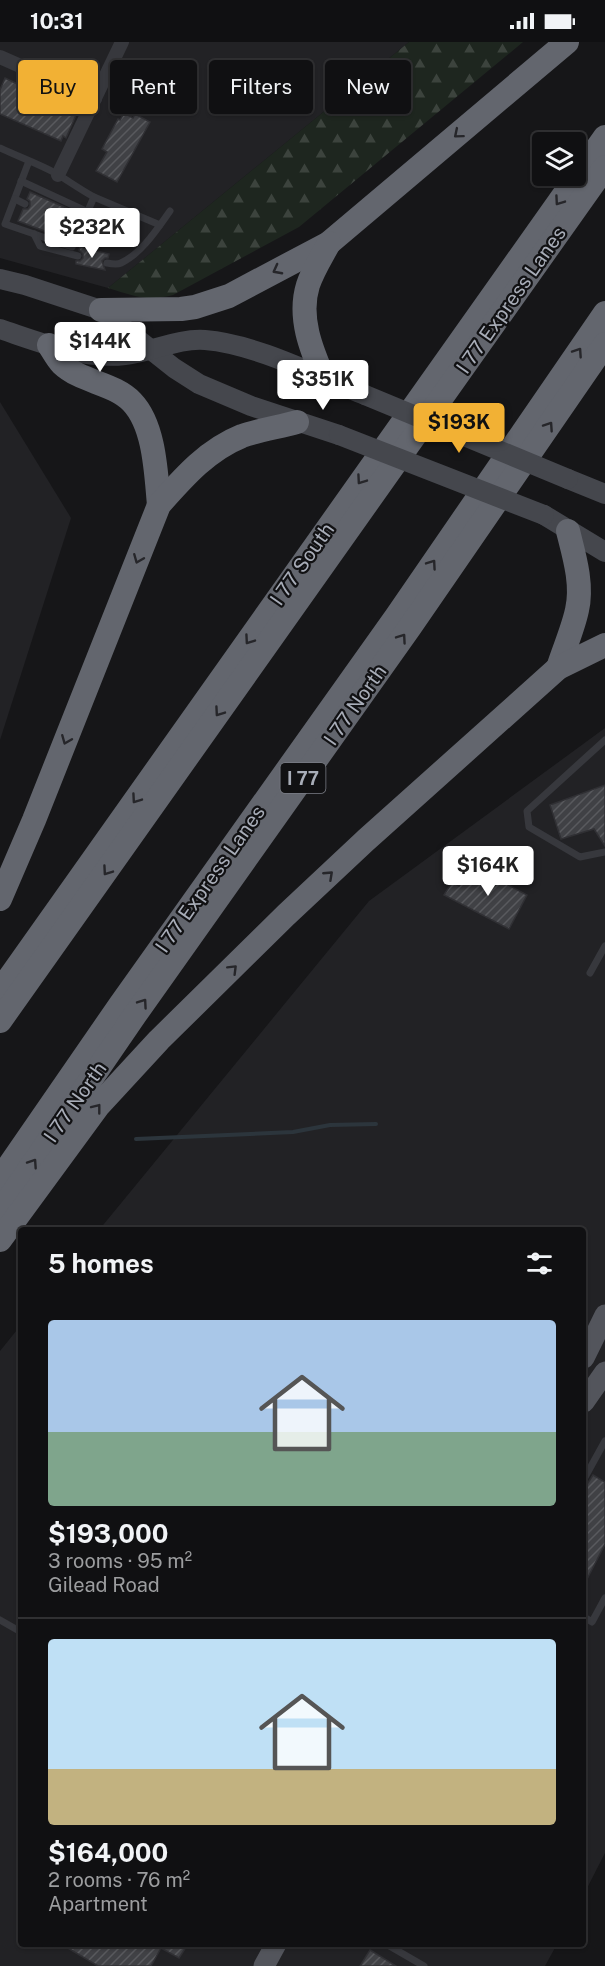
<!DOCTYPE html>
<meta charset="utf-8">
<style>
:root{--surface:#101012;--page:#19191b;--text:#f1f3f6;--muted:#9c9d9f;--line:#303032;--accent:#f2b134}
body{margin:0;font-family:"Public Sans",sans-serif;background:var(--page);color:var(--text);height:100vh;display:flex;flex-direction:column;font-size:22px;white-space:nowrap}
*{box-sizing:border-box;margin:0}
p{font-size:20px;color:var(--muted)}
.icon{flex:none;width:33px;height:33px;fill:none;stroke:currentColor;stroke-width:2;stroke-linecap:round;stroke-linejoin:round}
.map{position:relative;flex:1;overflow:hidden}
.details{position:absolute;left:18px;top:1185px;width:568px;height:720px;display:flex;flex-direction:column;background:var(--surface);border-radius:6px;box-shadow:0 2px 4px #0004,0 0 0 2px var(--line)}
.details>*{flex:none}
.top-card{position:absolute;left:18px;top:18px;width:570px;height:54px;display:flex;gap:12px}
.controls{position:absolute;left:532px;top:90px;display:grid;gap:12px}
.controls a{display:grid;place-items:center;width:54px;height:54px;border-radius:6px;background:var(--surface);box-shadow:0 2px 4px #0004,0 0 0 2px var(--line);font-size:30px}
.price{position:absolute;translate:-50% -51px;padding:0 14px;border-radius:6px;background:#fff;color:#222;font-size:20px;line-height:39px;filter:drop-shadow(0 2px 3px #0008)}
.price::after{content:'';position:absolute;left:50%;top:36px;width:18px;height:14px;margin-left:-9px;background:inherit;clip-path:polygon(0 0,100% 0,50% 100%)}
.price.current{background:var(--accent);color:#111}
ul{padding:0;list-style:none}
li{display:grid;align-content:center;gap:12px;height:318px;padding:0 30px}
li+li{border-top:2px solid var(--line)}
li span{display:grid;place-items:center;height:186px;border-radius:6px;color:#555}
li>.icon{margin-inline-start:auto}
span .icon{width:108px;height:108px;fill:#fffc;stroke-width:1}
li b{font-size:26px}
h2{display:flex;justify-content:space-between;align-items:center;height:72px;padding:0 30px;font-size:26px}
.pill{padding:0 21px;border-radius:6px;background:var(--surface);box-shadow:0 2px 4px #0004,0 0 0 2px var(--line);font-size:21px;line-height:54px}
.pill.current{background:var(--accent);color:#111}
.status{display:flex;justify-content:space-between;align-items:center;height:42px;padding:0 30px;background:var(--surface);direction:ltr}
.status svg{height:16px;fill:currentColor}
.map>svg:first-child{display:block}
.built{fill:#222225}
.forest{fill:url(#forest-firs)}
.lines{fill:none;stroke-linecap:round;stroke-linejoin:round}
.stream{stroke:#2c353c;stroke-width:4}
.building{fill:url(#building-hatch);stroke:#303034;stroke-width:1.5}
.lane{stroke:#37383d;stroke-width:7}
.street{stroke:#37383d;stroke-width:14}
.secondary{stroke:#45474d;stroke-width:20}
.primary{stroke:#53555c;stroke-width:21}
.highway{stroke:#63666e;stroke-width:24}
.secondary-bridge{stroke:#45474d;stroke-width:20}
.oneway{stroke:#26262a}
.labels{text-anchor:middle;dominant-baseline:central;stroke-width:4.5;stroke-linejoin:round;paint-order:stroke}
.shield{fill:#111113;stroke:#7b7e86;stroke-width:1.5}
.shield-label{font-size:18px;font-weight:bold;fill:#a8adb8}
.street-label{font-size:20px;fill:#a8adb8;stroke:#111113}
</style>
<div class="status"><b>10:31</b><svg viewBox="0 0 49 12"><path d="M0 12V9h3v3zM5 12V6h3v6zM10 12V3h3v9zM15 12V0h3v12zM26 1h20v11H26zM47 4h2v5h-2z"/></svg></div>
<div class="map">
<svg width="605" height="1924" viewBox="0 0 605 1924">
<defs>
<pattern id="forest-firs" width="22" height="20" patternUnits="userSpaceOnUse" patternTransform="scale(1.5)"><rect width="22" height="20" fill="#1e261f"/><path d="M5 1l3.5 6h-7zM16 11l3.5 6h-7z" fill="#3c433d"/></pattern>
<pattern id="building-hatch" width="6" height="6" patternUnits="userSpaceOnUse" patternTransform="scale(1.5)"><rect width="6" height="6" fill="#404145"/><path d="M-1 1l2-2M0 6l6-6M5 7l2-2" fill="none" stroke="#595a5e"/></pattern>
</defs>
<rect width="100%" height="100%" fill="#161618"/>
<g class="built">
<path d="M0 0H409L108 246 0 216Z"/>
<path d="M0 360 71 476 0 698Z"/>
<path d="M605 686V1811L584 1852V1188H99L369 859Z"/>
<path d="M21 1283V1902H557L545 1924H0V1309Z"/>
</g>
<path class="forest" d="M409 0H523L299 185 173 253C145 260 135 254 108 246Z"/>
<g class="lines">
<path class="stream" d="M136 1097 293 1090 330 1083 376 1082"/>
</g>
<g class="building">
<path d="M5 36 48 57 50 53 79 66 66 96 63 94 61 99 0 72V48Z"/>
<path d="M124 71 133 76 135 72 150 80 117 140 96 129 107 110 102 107 118 77 120 78Z"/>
<path d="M30 150 80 172 68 198 18 179 23 167H28L30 164V159L27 157Z"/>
<path d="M80 205 109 212 108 216H105L102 219 105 228 76 222V219H80L83 216V212L79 208Z"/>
<path d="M605 743V804L594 787 561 797 550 763Z"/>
<path d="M471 823 527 853 509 887 444 853 452 840 459 844Z"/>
<path d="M593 1433 605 1440V1502L584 1543V1447Z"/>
<path d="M61 1902H188L179 1916 161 1906 151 1924H98Z"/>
<path d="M370 1908 396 1924H360Z"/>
</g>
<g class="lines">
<g class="lane">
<path d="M0 106C19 115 39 122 57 132 70 140 81 148 94 155L72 205 5 182 29 119"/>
<path d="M21 139 88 170"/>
<path d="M94 155 160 183"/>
<path d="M15 157 25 162"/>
<path d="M34 192 40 204 78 214"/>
<path d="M107 221C112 222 117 223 121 221 142 211 157 187 170 169"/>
<path d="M605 698 527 769 529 785 580 815 605 810"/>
<path d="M590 931 605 904"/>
<path d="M584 1437 605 1399"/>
<path d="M584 1575 592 1580 605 1556"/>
<path d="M0 1578 21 1590"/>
<path d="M386 1902 424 1924"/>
</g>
<g class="street">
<path d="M0 15 95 57"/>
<path d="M58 133 122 0"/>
</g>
<g class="secondary">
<path d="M0 237 25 243 101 268 174 326 199 342 251 364 339 393"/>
<path d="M0 287C39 300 83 318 125 313 152 310 178 296 205 298 256 302 317 334 365 353"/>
<path d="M568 437 605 452"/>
<path d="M544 473 605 510"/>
</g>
<g class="primary">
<path d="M584 1316 605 1273"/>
<path d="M584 1360 605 1330"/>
<path d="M264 1924 276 1902"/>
</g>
<g class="highway">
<path d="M101 268 181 267 195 265 229 254 329 201 567 0"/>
<path d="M49 303C53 309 57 317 62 322 81 340 114 341 132 360 155 384 156 432 159 463"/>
<path d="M324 337C311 307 298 275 308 243 313 228 322 214 329 201"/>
<path d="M558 626C564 607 573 587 577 568 583 542 574 513 568 489"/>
<path d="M0 857 34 778 159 463C183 436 207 408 242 394 259 388 279 385 297 380"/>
<path d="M0 949 605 95"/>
<path d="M0 979 605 125"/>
<path d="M0 1137 120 963 396 575 605 271"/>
<path d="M0 1170 135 973 410 585 605 302"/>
<path d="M0 1198 99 1063 159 998 286 873 366 798 558 626 605 603"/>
</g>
<g class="secondary-bridge">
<path d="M365 353 568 437"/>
<path d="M339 393 544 473"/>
</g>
</g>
<defs><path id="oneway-chevron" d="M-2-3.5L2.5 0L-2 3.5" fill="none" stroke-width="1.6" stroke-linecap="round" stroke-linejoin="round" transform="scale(1.5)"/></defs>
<g class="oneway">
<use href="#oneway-chevron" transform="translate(458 92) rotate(140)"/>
<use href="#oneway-chevron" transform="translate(559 159) rotate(125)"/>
<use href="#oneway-chevron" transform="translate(277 228) rotate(152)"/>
<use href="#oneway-chevron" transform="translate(578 310) rotate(-56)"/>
<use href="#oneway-chevron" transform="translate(549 384) rotate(-56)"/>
<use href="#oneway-chevron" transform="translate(361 438) rotate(125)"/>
<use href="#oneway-chevron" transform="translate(138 517) rotate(112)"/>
<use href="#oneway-chevron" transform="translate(432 522) rotate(-55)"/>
<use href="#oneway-chevron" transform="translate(402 596) rotate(-55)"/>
<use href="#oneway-chevron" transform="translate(249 598) rotate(125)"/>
<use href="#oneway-chevron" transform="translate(219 670) rotate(125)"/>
<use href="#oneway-chevron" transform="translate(66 698) rotate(112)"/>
<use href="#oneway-chevron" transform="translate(136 757) rotate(125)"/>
<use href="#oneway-chevron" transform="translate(107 829) rotate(125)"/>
<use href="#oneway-chevron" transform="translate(329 833) rotate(-43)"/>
<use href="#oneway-chevron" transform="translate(233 927) rotate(-45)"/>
<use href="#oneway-chevron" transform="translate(143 961) rotate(-55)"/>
<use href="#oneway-chevron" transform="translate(97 1066) rotate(-52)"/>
<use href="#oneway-chevron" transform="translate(33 1121) rotate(-56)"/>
</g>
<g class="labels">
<rect class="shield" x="280.5" y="721" width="45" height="30" rx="4.5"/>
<g class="shield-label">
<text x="303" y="736">I 77</text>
</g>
<g class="street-label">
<text transform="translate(511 258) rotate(-55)">I 77 Express Lanes</text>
<text transform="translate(302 522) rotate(-55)">I 77 South</text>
<text transform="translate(355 663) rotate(-55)">I 77 North</text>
<text transform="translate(210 837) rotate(-55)">I 77 Express Lanes</text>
<text transform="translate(75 1060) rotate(-55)">I 77 North</text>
</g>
</g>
</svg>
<div class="controls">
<a><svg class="icon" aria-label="layers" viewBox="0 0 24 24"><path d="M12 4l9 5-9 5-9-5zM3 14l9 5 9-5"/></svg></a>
</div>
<b class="price" style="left:92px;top:217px">$232K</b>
<b class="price" style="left:100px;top:331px">$144K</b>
<b class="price" style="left:323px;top:369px">$351K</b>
<b class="price current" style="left:459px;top:412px">$193K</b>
<b class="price" style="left:488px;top:855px">$164K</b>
<div class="top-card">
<a class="pill current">Buy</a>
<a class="pill">Rent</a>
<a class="pill">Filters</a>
<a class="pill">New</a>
</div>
<section class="details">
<h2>5 homes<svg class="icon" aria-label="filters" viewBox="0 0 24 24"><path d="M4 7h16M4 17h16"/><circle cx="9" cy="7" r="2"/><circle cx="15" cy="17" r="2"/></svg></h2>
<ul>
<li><span style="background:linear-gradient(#a9c7e8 60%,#7fa58c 0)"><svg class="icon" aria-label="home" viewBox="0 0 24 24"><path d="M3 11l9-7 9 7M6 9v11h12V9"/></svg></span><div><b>$193,000</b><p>3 rooms · 95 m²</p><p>Gilead Road</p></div></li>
<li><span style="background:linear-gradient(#bfe0f5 70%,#c2b280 0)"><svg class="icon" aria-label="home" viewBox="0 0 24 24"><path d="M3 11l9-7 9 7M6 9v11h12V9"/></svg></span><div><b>$164,000</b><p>2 rooms · 76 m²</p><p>Apartment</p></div></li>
</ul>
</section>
</div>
